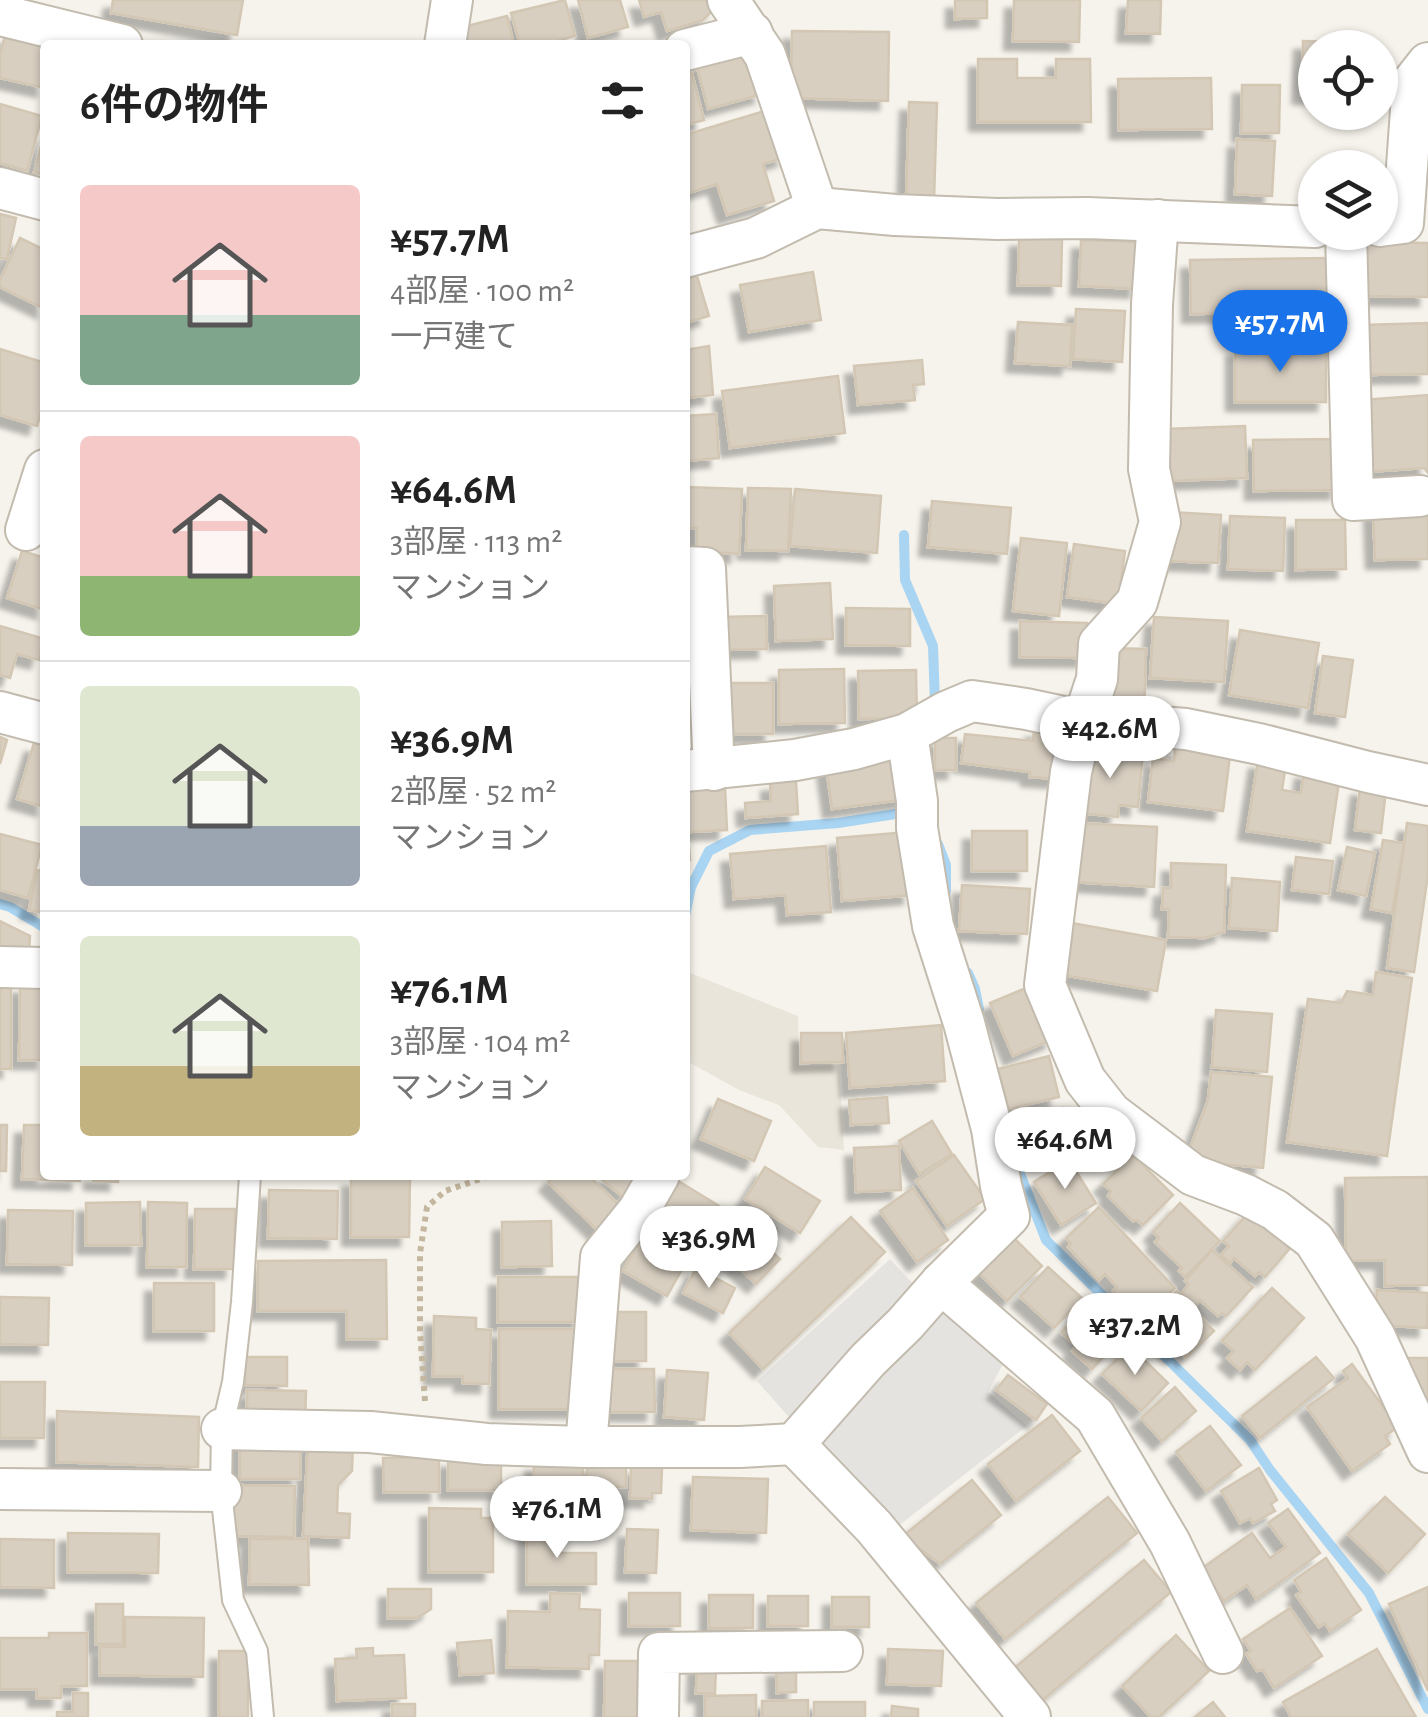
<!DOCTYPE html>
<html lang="ja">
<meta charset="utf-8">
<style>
:root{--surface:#fff;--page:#f6f6f6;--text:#222;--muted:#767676;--line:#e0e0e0;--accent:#1a73e8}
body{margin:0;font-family:"Alegreya Sans","Noto Sans JP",sans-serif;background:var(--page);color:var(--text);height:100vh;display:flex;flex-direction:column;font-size:38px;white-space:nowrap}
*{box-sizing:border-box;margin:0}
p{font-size:32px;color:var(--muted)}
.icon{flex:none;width:55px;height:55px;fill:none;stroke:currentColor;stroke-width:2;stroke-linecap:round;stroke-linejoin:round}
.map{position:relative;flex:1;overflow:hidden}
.details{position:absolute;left:40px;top:40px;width:650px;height:1140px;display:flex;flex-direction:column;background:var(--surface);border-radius:10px;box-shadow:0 2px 8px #0004}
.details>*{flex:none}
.fabs{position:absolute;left:1298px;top:30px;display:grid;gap:20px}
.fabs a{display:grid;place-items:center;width:100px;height:100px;border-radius:50%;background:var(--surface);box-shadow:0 2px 8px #0004;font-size:50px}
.price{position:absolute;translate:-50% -85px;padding:0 22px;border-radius:35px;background:#fff;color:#222;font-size:32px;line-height:65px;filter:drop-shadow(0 2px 5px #0008)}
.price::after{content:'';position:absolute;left:50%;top:60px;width:30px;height:22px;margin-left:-15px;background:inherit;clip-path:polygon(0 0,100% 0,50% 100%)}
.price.current{background:var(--accent);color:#fff}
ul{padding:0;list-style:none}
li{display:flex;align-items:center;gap:30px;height:250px;padding:0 40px}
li+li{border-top:2px solid var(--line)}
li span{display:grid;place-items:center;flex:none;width:280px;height:200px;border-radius:10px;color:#555}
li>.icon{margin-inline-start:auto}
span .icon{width:120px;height:120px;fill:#fffc;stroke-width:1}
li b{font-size:42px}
h2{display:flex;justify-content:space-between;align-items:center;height:120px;padding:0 40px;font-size:42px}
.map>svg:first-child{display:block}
.residential{fill:#eae5da}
.parking{fill:#e5e3e0}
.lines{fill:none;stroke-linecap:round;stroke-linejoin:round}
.stream{stroke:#a9d4f2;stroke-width:10}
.building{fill:#d8cfc1;stroke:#d3c7b4;stroke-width:2.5;filter:url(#shadow)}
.service-casing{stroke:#c2bbae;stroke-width:24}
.minor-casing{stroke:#c2bbae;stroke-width:44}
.path{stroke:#c4b79f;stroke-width:6;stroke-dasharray:5 5;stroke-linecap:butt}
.service{stroke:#fff;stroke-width:20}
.minor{stroke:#fff;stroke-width:40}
</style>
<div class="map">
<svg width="1428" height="1717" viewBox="0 0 1428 1717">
<defs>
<filter id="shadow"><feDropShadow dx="-9" dy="9" stdDeviation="2.5" flood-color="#0004"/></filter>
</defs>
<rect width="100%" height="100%" fill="#f6f3ec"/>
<path class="residential" d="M685 971 798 1016 799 1066 839 1065 844 1150 818 1147 779 1105 739 1090 685 1060Z"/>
<g class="parking">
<path d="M890 1259 917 1288 796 1425 757 1381Z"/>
<path d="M937 1306 1003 1364 988 1392 1027 1426 893 1530 812 1440Z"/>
</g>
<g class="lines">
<g class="stream">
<path d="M904 535 905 580 933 646 935 704"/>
<path d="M938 844 946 865V891"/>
<path d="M0 904 10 907 45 928"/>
<path d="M685 916 691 887 709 851 750 830 838 823 895 814 909 816"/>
<path d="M968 973 975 989 979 1009"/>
<path d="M1015 1161 1046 1240 1250 1440 1270 1470 1369 1593 1428 1709"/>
</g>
</g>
<g class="building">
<path d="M113 0H243L237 35 111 13Z"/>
<path d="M565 0 575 36 543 45H520L511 13Z"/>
<path d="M578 0H620L628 27 588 38Z"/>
<path d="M639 0H710L716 7 703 20 667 31 661 12 644 17Z"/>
<path d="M955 0H987V18L955 19Z"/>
<path d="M1014 0H1080L1079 42 1013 41Z"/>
<path d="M1128 0H1161L1160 34 1126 33Z"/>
<path d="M507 16 514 45H464L459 28Z"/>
<path d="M792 31 889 32 888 101 791 98Z"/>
<path d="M5 35 45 45V88L0 78V55Z"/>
<path d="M1303 41 1365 43V48H1315V95H1301Z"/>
<path d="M752 54 763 94 708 109 696 63Z"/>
<path d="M978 59H1017V78H1056V59H1090L1091 122H978Z"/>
<path d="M692 73 704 120 685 125V75Z"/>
<path d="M1211 78 1212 129 1119 130 1118 79Z"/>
<path d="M1242 85H1280L1279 133H1241Z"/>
<path d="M909 102 937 103 934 200H906Z"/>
<path d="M0 104 42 116 27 171 0 163Z"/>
<path d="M771 109 786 157 763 164 774 201 727 215 717 184 685 194V135Z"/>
<path d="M45 131V175L34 172Z"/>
<path d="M1237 139 1275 141 1272 196 1235 194Z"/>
<rect x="1380" y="186" width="15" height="26"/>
<path d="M0 214 16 218 7 259 0 258Z"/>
<path d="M20 238 45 250V309L0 287V280Z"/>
<path d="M1019 238 1062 239 1061 286 1018 285Z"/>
<path d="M1081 240 1140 242 1138 289 1079 286Z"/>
<path d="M1366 242 1428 243V297L1365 296Z"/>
<path d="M1332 258V312L1191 314 1190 260Z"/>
<path d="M813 272 821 320 749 332 740 285Z"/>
<path d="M697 276 709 316 685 323V279Z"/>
<path d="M1076 309 1125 311 1122 362 1073 359Z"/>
<path d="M1018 322 1072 325 1070 366 1015 363Z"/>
<path d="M1428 323V374L1365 375 1363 325Z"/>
<path d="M709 346 713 395 685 398V350Z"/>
<path d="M1235 348 1326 349V402H1235Z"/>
<path d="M0 349 45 363V400L37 426 0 415Z"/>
<path d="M922 360 924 384 913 385 915 400 858 405 854 366Z"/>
<path d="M838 376 845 433 730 448 722 391Z"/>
<path d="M1428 395V473L1424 468 1368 472 1363 400Z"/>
<path d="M716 414 719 458 685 461V416Z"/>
<path d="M1245 426 1247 478 1167 481 1165 429Z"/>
<path d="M1339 439V490L1254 491 1253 440Z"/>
<path d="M685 487 742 489 739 554 697 551V528H685Z"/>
<path d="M748 488 791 489 788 551 746 550Z"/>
<path d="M795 489 881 496 877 553 790 546Z"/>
<path d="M932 501 1011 508 1007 554 928 547Z"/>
<path d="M1428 509V559L1375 560 1373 511Z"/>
<path d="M1170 512 1221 515 1218 563 1168 561Z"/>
<path d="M1230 516 1285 518 1283 571 1228 569Z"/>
<path d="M1296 520H1345L1346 569 1296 570Z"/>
<path d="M1021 538 1067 543 1059 616 1013 611Z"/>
<path d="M1074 544 1125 551 1118 604 1067 597Z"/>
<path d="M22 551 45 558V610L7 598Z"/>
<path d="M830 583 833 639 776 641 774 586Z"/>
<path d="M846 608 910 609V646L846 645Z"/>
<path d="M766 616 767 649 720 650 719 617Z"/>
<path d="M1154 617 1228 621 1224 682 1150 678Z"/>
<path d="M1020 621 1087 623 1086 658 1020 657Z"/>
<path d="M0 626 45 639 39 660 17 654 10 678 0 675Z"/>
<path d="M1240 630 1319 643 1308 708 1229 695Z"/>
<path d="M1105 648 1146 649 1144 713 1103 712Z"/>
<path d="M1323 656 1353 660 1345 717 1315 713Z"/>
<path d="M844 669 845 723 779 724V670Z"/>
<path d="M916 670 917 718 859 719 858 671Z"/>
<rect x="726" y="683" width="47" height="51"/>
<path d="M685 708H690L688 743H685Z"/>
<path d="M1034 729 1061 731 1059 779 1030 777V772L961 763 965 734 1033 741Z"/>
<path d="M0 737 7 740 0 764Z"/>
<rect x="935" y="738" width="21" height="32"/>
<path d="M34 743 45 746V807L17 799Z"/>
<path d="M1084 748 1143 752 1138 807 1119 805 1118 817 1079 813Z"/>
<path d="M1175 749 1230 756 1223 811 1148 802 1153 758 1174 761Z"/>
<path d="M902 756 908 799 832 809 826 766Z"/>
<path d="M1258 760 1286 764 1282 790 1301 793 1304 770 1340 775 1330 843 1247 831Z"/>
<path d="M796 781 798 814 746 818 745 803 771 801 770 783Z"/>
<path d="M725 787 727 830 688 832 690 860H685V788Z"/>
<path d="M1360 787 1386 790 1381 833 1355 830Z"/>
<path d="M1076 823 1157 827 1154 887 1073 882Z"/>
<path d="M1407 823 1428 826V874L1414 972 1387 968Z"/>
<rect x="972" y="831" width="55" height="40"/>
<path d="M907 832 912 895 842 901 837 838Z"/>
<path d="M0 834 42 845 28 898 0 890Z"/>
<path d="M1383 840 1404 843 1392 913 1371 909Z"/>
<path d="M826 846 831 912 787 915 785 895 734 899 730 854Z"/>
<path d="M1347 847 1375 853 1366 896 1338 890Z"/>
<path d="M1296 857 1333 861 1329 894 1292 890Z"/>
<path d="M1171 863 1226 865 1224 932 1205 938 1168 937 1169 909H1162L1163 888H1171Z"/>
<path d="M37 870 45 872V913L29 910Z"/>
<path d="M1232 878 1280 882 1277 931 1229 928Z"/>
<path d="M962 885 1030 889 1027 934 959 931Z"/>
<path d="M0 921 30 936 29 952H0Z"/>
<path d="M1066 922 1166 940 1157 991 1057 974Z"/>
<path d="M1376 972 1412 978 1387 1156 1287 1142 1308 999 1341 1003 1347 991 1373 995Z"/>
<path d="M20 985H45V1060H19Z"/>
<path d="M1031 986 1054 1039 1013 1056 990 1003Z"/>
<rect x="0" y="988" width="11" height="81"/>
<path d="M1216 1010 1272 1014 1267 1072 1212 1067Z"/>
<path d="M941 1025 945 1081 850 1088 846 1033Z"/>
<path d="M801 1033H842L843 1062 801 1063Z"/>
<path d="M1049 1056 1059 1097 1009 1109 998 1069Z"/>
<path d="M1211 1072 1272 1077 1263 1168 1202 1162 1187 1156 1208 1100Z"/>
<path d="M887 1097 889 1123 851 1125 849 1100Z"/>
<path d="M718 1099 771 1121 754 1161 701 1139Z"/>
<path d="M1063 1108 1072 1143 1024 1156 1015 1121Z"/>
<path d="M932 1121 952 1154 919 1174 899 1141Z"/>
<path d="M0 1125H7L6 1171H0Z"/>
<path d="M24 1125H45V1175H80V1181L22 1179Z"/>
<path d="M899 1146 901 1190 856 1192 854 1148Z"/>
<path d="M954 1155 985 1199 947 1226 916 1181Z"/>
<path d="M1133 1155 1173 1195 1143 1225 1137 1220 1133 1221 1108 1196 1111 1191 1103 1184Z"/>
<path d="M1069 1160 1096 1203 1061 1225 1034 1182Z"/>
<path d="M765 1167 820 1201 800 1233 745 1199Z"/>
<path d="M93 1175H118V1182L93 1181Z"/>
<path d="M555 1175H588L622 1208 599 1232 548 1182Z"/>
<path d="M596 1175H641L623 1197Z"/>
<path d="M1428 1177V1285L1385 1286V1260L1346 1261 1345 1178Z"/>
<path d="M351 1178 410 1179 409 1237H351Z"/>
<path d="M675 1179 719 1206 699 1238 654 1211Z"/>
<path d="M913 1188 948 1240 917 1262 880 1211Z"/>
<path d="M269 1190 338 1191 337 1239 268 1238Z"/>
<path d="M140 1202 141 1245H86V1203Z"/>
<path d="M148 1202 187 1203 186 1267H147Z"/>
<path d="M1180 1203 1220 1241 1185 1277 1179 1271 1182 1268 1155 1242 1159 1238 1153 1232Z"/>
<path d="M1099 1207 1175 1288 1145 1316 1140 1311 1137 1315 1113 1291 1117 1287 1105 1274 1099 1280 1068 1247 1071 1244 1066 1238Z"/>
<path d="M195 1209H235L234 1269H194Z"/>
<path d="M8 1210 73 1211 72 1265 7 1264Z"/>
<path d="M1250 1211 1291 1247 1265 1277 1259 1272 1255 1276 1234 1258 1230 1263 1221 1255 1229 1246 1223 1241Z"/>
<path d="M731 1213 780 1259 756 1284 707 1238Z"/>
<path d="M851 1217 885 1252 763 1369 729 1333Z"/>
<path d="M551 1221 552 1266 502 1267V1222Z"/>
<path d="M1010 1234 1042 1266 1007 1301 975 1269Z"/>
<path d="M642 1238 685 1264 667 1296 623 1271Z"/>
<path d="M1212 1250 1253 1287 1226 1316 1222 1313 1218 1316 1200 1300 1195 1306 1181 1294 1189 1284 1185 1281Z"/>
<path d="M386 1260 387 1339H347V1311H258V1261Z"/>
<path d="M1048 1267 1082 1298 1054 1328 1020 1297Z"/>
<path d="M696 1268 735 1288 723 1313 683 1293Z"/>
<path d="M498 1277H583L582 1322H498Z"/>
<rect x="154" y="1283" width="60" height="48"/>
<path d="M1272 1288 1304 1318 1255 1370 1247 1362 1240 1370 1227 1358 1234 1351 1222 1341Z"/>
<path d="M1377 1290 1428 1293 1427 1328 1375 1325Z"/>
<path d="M1177 1291 1214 1331 1186 1358 1180 1351 1174 1356 1143 1324Z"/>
<path d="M0 1297 49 1298 48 1345 0 1344Z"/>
<path d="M1086 1305 1121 1337 1092 1369 1072 1351 1076 1346 1061 1333Z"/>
<rect x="605" y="1312" width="41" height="49"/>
<path d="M434 1316 476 1318V1329L491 1330 489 1384 463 1383V1376H433Z"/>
<rect x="499" y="1329" width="83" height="80"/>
<path d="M1130 1346 1168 1383 1141 1411 1102 1374Z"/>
<path d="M245 1357H287V1386L245 1385Z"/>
<path d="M1316 1357 1334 1378 1260 1438 1242 1416Z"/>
<path d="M1393 1358H1428V1411Z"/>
<path d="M1352 1364 1398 1427 1385 1436 1390 1444 1352 1471 1307 1407 1348 1378 1343 1371Z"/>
<path d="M600 1369H654L655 1412H600Z"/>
<path d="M667 1370 708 1373 704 1420 664 1417Z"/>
<path d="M1008 1375 1047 1404 1036 1420 996 1390Z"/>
<path d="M0 1382H45L44 1438H0Z"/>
<path d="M1175 1387 1196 1411 1162 1441 1141 1418Z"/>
<path d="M247 1390 306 1391 305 1425 247 1424Z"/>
<path d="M57 1411 199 1417 198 1467 57 1462Z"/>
<path d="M1052 1415 1080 1451 1016 1501 988 1464Z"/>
<path d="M1210 1426 1241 1465 1206 1491 1176 1452Z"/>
<path d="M240 1439H301L300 1479H240Z"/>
<path d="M308 1440 353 1443 352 1471 338 1485 337 1513 350 1514 349 1538 303 1536Z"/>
<path d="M439 1457V1492H384L383 1458Z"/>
<rect x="448" y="1459" width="53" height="31"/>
<path d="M534 1463 583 1464 582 1513 532 1511Z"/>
<path d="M587 1464H626V1487H609V1491H587Z"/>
<path d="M631 1466 662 1467 661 1493H652V1499L630 1498Z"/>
<path d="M1259 1468 1277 1500 1271 1504 1275 1511 1253 1523 1250 1518 1240 1523 1221 1491Z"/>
<path d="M693 1477 768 1479 766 1533 691 1530Z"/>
<path d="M972 1480 1001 1515 940 1564 903 1536Z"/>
<path d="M232 1485 295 1486 294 1537 231 1536Z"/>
<path d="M1108 1497 1137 1533 1005 1639 976 1603Z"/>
<path d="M1385 1497 1425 1534 1388 1573 1348 1534Z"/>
<path d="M429 1508 481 1509V1518H493V1572H429Z"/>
<path d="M1288 1509 1320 1553 1256 1599 1247 1585 1224 1601 1201 1569 1252 1533 1270 1558 1286 1547 1268 1523Z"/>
<path d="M527 1529H560V1553H596V1584H527Z"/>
<path d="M627 1529 658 1530 656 1573 625 1572Z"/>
<path d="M68 1533 159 1534 158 1573 68 1572Z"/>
<path d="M0 1539 54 1540V1588L0 1587Z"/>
<path d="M250 1539H308L309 1585 249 1584Z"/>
<path d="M1326 1558 1361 1610 1330 1631 1325 1623 1319 1627 1296 1595 1301 1592 1294 1580Z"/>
<path d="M1144 1560 1171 1592 1039 1703 1012 1670Z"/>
<path d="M1428 1587V1691L1389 1604Z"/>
<path d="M388 1589H431V1609L417 1618H388Z"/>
<path d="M550 1593 580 1594 579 1609 600 1610 599 1655H589V1669L507 1667 508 1611 550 1612Z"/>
<rect x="629" y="1593" width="51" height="33"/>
<rect x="709" y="1595" width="44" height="33"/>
<rect x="768" y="1596" width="40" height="30"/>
<rect x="832" y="1597" width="37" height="30"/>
<rect x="96" y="1604" width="27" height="40"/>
<path d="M1290 1608 1322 1656 1274 1688 1263 1670 1257 1671 1246 1654 1251 1651 1243 1639Z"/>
<path d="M125 1617 204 1618 203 1677 100 1675V1647H125Z"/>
<path d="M49 1633H87V1686H61V1698H37V1689H0V1638H49Z"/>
<path d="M1176 1635 1209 1671 1159 1717H1151L1122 1686Z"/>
<path d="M491 1640 494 1673 460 1675 457 1643Z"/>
<path d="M373 1648V1656L404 1655 406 1698 337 1701 335 1659 357 1658 356 1649Z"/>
<path d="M888 1649 943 1651 941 1686 887 1684Z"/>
<path d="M1377 1649 1416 1717H1291L1283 1702Z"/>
<rect x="219" y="1651" width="29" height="66"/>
<path d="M605 1661H638V1717H604Z"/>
<path d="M697 1664 716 1665 715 1694 696 1693Z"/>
<path d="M796 1667V1692L777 1693 776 1668Z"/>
<path d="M73 1693H88V1717H57V1712H73Z"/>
<path d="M756 1695V1717H705V1696Z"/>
<path d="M808 1700V1717H762V1701Z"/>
<rect x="814" y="1702" width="51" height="15"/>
<path d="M1213 1702 1225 1717H1195Z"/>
<rect x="392" y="1704" width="23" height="13"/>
<path d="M892 1706 918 1709V1717H891Z"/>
</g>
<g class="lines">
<defs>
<path id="service" d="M250 1175 242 1302 233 1382 222 1429 221 1491 233 1600 257 1651 263 1717"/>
<g id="minor">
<path d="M728 0 765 55 817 208"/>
<path d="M0 15 122 45"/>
<path d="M445 45 452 0"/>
<path d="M685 50 752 33"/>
<path d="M0 188 45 200"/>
<path d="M1158 220 1152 304 1149 469 1160 522 1137 602 1099 644 1097 679 1083 721 1071 772 1045 985 1085 1080 1111 1113 1193 1175 1246 1195 1275 1210 1314 1240 1375 1337 1428 1452"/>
<path d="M1380 226 1403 223 1413 82 1428 63"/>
<path d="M1346 232 1353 500 1420 496"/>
<path d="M685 257 756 238 817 208 895 215 997 219 1087 218 1315 227"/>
<path d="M26 530 45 470"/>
<path d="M685 567 705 568 714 770"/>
<path d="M0 712 45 724"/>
<path d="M907 734 917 801V828L933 926 964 1023 992 1129 1001 1186 1009 1216 941 1283 905 1324 868 1360 794 1444 874 1527 1030 1717"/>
<path d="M685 771 795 760 854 749 907 734 946 712 972 701 1026 709 1083 721 1186 729 1259 744 1368 772 1428 785"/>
<path d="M0 967 45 968"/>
<path d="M941 1283 1095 1416 1170 1543 1223 1653"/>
<path d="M222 1429 370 1432 487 1444 586 1447H740L794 1444"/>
<path d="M586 1447 601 1257 639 1210 659 1175"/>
<path d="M0 1489 221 1491"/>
<path d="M658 1717 659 1653 842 1651"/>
</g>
</defs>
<use href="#service" class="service-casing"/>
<use href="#minor" class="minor-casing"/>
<path class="path" d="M425 1401 420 1331V1253L427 1207 445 1191 492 1175"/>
<use href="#service" class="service"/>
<use href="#minor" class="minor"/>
</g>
</svg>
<div class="fabs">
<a><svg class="icon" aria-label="locate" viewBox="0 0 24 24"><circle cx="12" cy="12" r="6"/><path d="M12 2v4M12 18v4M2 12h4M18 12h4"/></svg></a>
<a><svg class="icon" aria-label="layers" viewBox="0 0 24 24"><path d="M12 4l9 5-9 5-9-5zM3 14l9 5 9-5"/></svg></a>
</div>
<b class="price current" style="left:1280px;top:375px">¥57.7M</b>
<b class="price" style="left:1110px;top:781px">¥42.6M</b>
<b class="price" style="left:1065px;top:1192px">¥64.6M</b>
<b class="price" style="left:709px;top:1291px">¥36.9M</b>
<b class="price" style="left:1135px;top:1378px">¥37.2M</b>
<b class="price" style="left:557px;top:1561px">¥76.1M</b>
<section class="details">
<h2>6件の物件<svg class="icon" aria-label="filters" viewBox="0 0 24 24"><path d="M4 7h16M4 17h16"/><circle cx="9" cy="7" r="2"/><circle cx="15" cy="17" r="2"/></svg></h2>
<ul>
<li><span style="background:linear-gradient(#f6c9c9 65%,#7fa58c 0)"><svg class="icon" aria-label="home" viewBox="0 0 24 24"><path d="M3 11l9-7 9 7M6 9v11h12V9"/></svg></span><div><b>¥57.7M</b><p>4部屋 · 100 m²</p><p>一戸建て</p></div></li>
<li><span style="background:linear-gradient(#f6c9c9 70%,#8fb573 0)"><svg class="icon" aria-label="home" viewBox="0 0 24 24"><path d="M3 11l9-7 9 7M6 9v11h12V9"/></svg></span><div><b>¥64.6M</b><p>3部屋 · 113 m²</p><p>マンション</p></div></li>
<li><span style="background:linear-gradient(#dfe7d0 70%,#9aa5b1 0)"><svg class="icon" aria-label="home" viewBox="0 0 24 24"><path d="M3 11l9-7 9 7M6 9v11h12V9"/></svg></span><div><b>¥36.9M</b><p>2部屋 · 52 m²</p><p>マンション</p></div></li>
<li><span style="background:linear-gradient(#dfe7d0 65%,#c2b280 0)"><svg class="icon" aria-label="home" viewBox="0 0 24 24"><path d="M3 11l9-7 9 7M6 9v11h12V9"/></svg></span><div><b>¥76.1M</b><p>3部屋 · 104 m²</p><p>マンション</p></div></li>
</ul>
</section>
</div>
